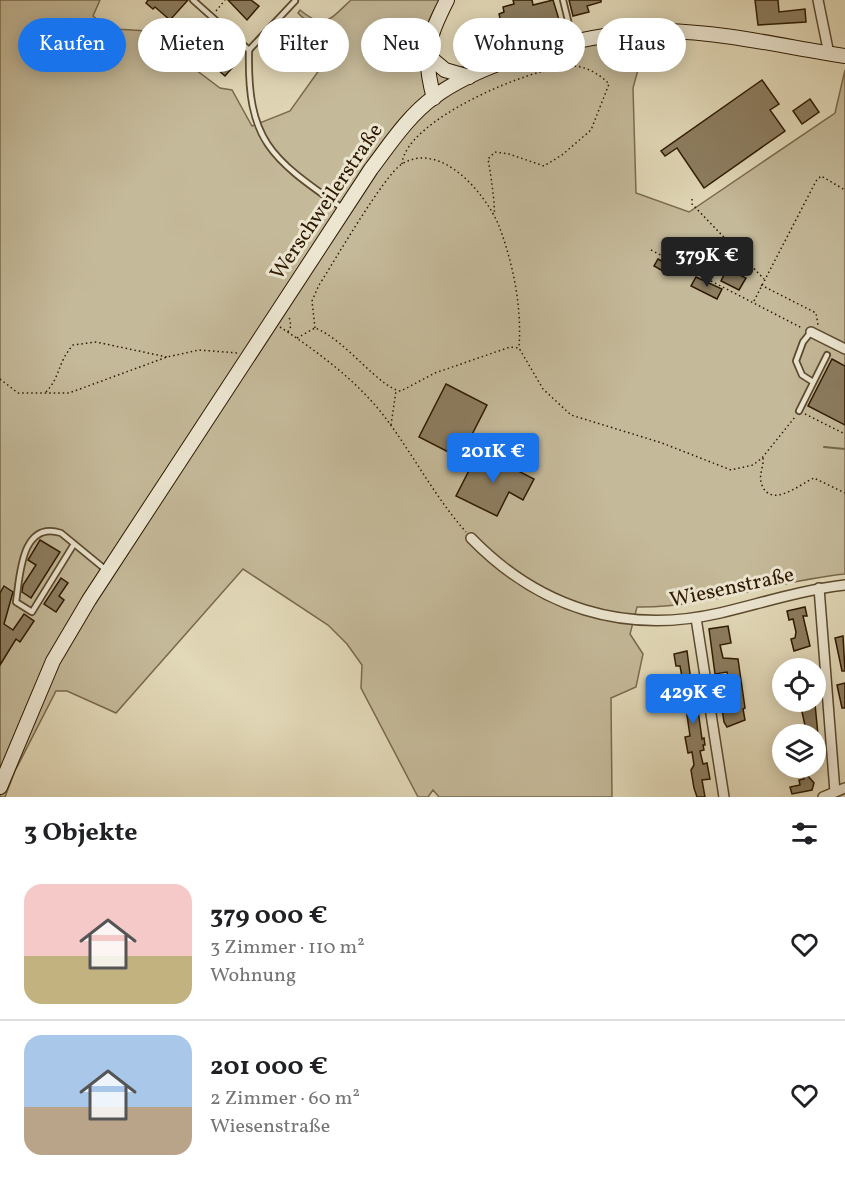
<!DOCTYPE html>
<html lang="de">
<meta charset="utf-8">
<style>
:root{--surface:#fff;--page:#f2f2f2;--text:#202124;--muted:#757577;--line:#e0e0e0;--accent:#1a73e8}
body{margin:0;font-family:Vollkorn,serif;background:var(--page);color:var(--text);height:100vh;display:flex;flex-direction:column;font-size:22px;white-space:nowrap}
*{box-sizing:border-box;margin:0}
p{font-size:20px;color:var(--muted)}
.icon{flex:none;width:33px;height:33px;fill:none;stroke:currentColor;stroke-width:2;stroke-linecap:round;stroke-linejoin:round}
.map{position:relative;height:797px;overflow:hidden}
.details{display:flex;flex-direction:column;background:var(--surface);flex:1}
.details>*{flex:none}
.top-card{position:absolute;left:18px;top:18px;width:810px;height:54px;display:flex;gap:12px}
.controls{position:absolute;left:772px;top:658px;display:grid;gap:12px}
.controls a{display:grid;place-items:center;width:54px;height:54px;border-radius:50%;background:var(--surface);box-shadow:0 3px 15px #0003;font-size:30px}
.price{position:absolute;translate:-50% -51px;padding:0 14px;border-radius:6px;background:var(--accent);color:#fff;font-size:20px;line-height:39px;filter:drop-shadow(0 2px 3px #0008)}
.price::after{content:'';position:absolute;left:50%;top:36px;width:18px;height:14px;margin-left:-9px;background:inherit;clip-path:polygon(0 0,100% 0,50% 100%)}
.price.current{background:#222;color:#fff}
ul{padding:0;list-style:none}
li{display:flex;align-items:center;gap:18px;height:150px;padding:0 24px}
li+li{border-top:2px solid var(--line)}
li span{display:grid;place-items:center;flex:none;width:168px;height:120px;border-radius:18px;color:#555}
li>.icon{margin-inline-start:auto}
span .icon{width:72px;height:72px;fill:#fffc;stroke-width:1}
li b{font-size:26px}
h2{display:flex;justify-content:space-between;align-items:center;height:72px;padding:0 24px;font-size:26px}
.pill{padding:0 21px;border-radius:27px;background:var(--surface);box-shadow:0 3px 15px #0003;font-size:21px;line-height:54px}
.pill.current{background:var(--accent);color:#fff}
.map>svg:first-child{display:block}
.green{fill:#c4b999;stroke:#7a6a4c;stroke-width:1.5}
.lines{fill:none;stroke-linecap:round;stroke-linejoin:round}
.stream{stroke:#766649;stroke-width:2}
.building{fill:#8c7d60;stroke:#2f1a00;stroke-width:1.5}
.lane-casing{stroke:#5c4a2e;stroke-width:8}
.street-casing{stroke:#5c4a2e;stroke-width:12}
.secondary-casing{stroke:#2f1a00;stroke-width:16}
.path{stroke:#2f1a00;stroke-width:1.5;stroke-dasharray:1.5 3;stroke-linecap:butt}
.lane{stroke:#ece6d1;stroke-width:4.5}
.street{stroke:#ece6d1;stroke-width:9}
.secondary{stroke:#ece6d1;stroke-width:14}
.labels{text-anchor:middle;dominant-baseline:central;stroke-width:6;stroke-linejoin:round;paint-order:stroke}
.street-label{font-size:21px;fill:#2f1a00;stroke:#ece6d1}
</style>
<div class="map">
<svg width="845" height="797" viewBox="0 0 845 797">
<rect width="100%" height="100%" fill="#e2d9b8"/>
<filter id="stains"><feTurbulence type="fractalNoise" baseFrequency=".00333" numOctaves="4"/><feColorMatrix values="0 0 0 0 .2 0 0 0 0 .09 0 0 0 0 .02 0 0 0 .5 -.17"/></filter>
<radialGradient id="worn" r=".72"><stop offset=".6" stop-color="#630" stop-opacity="0"/><stop offset="1" stop-color="#630" stop-opacity=".3"/></radialGradient>
<path class="green" d="M0 0H100L93 16C110 30 112 29 133 30 147 30 163 36 176 40L179 57 220 88 232 90 252 126 290 111 337 45 338 38C325 27 309 26 298 13L300 10C325 31 330 19 351 0H451C441 21 437 37 438 60L452 70 491 58 619 27V45L644 48 633 88 636 193 689 212 835 113 845 70V574C774 581 708 608 637 607L630 634 643 654 636 687 611 698 612 797H439L433 790 428 797H418L361 688 362 665 347 644 328 625 243 569 116 713 67 691H56L15 771 5 797H0Z"/>
<g class="lines">
<path class="stream" d="M824 447 845 449"/>
</g>
<g class="building">
<path d="M148 0H188L170 20 155 7 153 9 146 3Z"/>
<path d="M228 0H251L259 6 247 20Z"/>
<path d="M513 0H532L533 5 553 0 560 23 504 35 499 14 504 12 503 7 514 4Z"/>
<path d="M569 0H601V2L587 6 589 12 573 16Z"/>
<path d="M755 0H778L779 12 805 9 806 22 758 25Z"/>
<path d="M204 38 225 57 231 51 240 59 225 76 194 49Z"/>
<path d="M663 54 669 63 658 71 651 63Z"/>
<path d="M762 80 779 104 770 110 785 131 704 188 677 148 665 156 661 151Z"/>
<path d="M810 99 819 112 802 124 793 111Z"/>
<path d="M658 259 674 268 670 275 654 266Z"/>
<path d="M727 269 746 278 739 290 721 281Z"/>
<path d="M696 277 722 289 717 299 691 286Z"/>
<path d="M832 359 845 366V425L808 406Z"/>
<path d="M446 384 487 405 460 458 419 437Z"/>
<path d="M479 451 534 479 523 500 509 492 497 516 456 496Z"/>
<path d="M40 540 60 552 31 598 22 592 23 585 36 565 28 560Z"/>
<path d="M61 578 68 583 59 596 64 600 56 612 44 604Z"/>
<path d="M4 586 13 592 4 624 13 630 24 614 34 621 20 642 16 639 0 665V593Z"/>
<path d="M805 607 807 616H803L810 646 794 651 791 639 795 638 796 632 793 619 789 620 787 611Z"/>
<path d="M728 626 731 643 720 645 723 658 738 659 745 708 743 709 745 720 727 727 724 722 719 688 730 686 727 672 715 674 709 629Z"/>
<path d="M843 636 845 671H842L835 638Z"/>
<path d="M687 651 691 681H694L702 739 704 738 705 745H703L704 750 700 751 703 764 707 763 710 779 702 780 705 797H697L694 788 691 770 694 765 692 752 688 753 685 737 690 736 685 701 679 702 678 695H682L680 683 683 682 680 666H676L674 654Z"/>
<path d="M845 683V708H842L837 685Z"/>
<path d="M815 704 818 735H807L801 707Z"/>
<path d="M801 768 814 783 812 790 792 794 790 787 800 785 799 780 804 779Z"/>
</g>
<g class="lines">
<defs>
<g id="lane">
<path d="M193 0 249 50"/>
<path d="M563 0 573 41"/>
<path d="M295 1 249 50C247 142 271 158 342 208"/>
<path d="M811 332 803 342 796 361 802 375 813 382"/>
<path d="M799 411 827 355"/>
<path d="M74 544 32 612 16 602C20 576 21 520 61 533L106 570"/>
</g>
<g id="street">
<path d="M818 0 829 54"/>
<path d="M811 332 845 349"/>
<path d="M471 538C539 608 624 635 720 613 762 603 802 590 845 585"/>
<path d="M819 588 835 792"/>
<path d="M696 618 724 797"/>
<path d="M823 797 845 788"/>
</g>
<g id="secondary">
<path d="M427 55 445 70 469 77"/>
<path d="M434 98C422 55 427 39 447 0"/>
<path d="M0 787 53 661 89 600 371 169C390 144 408 116 434 97 489 57 597 31 664 31 724 32 786 47 845 56"/>
</g>
</defs>
<use href="#lane" class="lane-casing"/>
<use href="#street" class="street-casing"/>
<use href="#secondary" class="secondary-casing"/>
<g class="path">
<path d="M216 11 225 0"/>
<path d="M402 164C405 120 533 66 573 66 586 66 601 75 609 84L591 130 562 155 544 166 509 154 495 152 488 159C490 169 496 209 494 215"/>
<path d="M692 199V204L764 279"/>
<path d="M651 250 802 328"/>
<path d="M761 285 816 313 818 325"/>
<path d="M754 301 816 181 821 176 845 190"/>
<path d="M280 327C318 352 356 380 384 416 413 454 434 496 466 532"/>
<path d="M315 328 312 301 319 285C334 262 384 175 402 164 441 140 486 194 499 226 513 263 522 307 519 347"/>
<path d="M288 332 291 326 289 316"/>
<path d="M297 338 315 328C345 339 380 389 401 391L435 373 510 347 519 348 543 389 571 415 662 443 731 470 753 465 762 458 795 417"/>
<path d="M0 379 18 393H69L167 357 199 350 238 353"/>
<path d="M46 392C61 376 57 363 73 345L96 342 167 357"/>
<path d="M805 414 845 434"/>
<path d="M391 425 396 391"/>
<path d="M763 458C764 466 759 474 761 482 769 511 800 484 814 478L845 493"/>
</g>
<use href="#lane" class="lane"/>
<use href="#street" class="street"/>
<use href="#secondary" class="secondary"/>
</g>
<g class="labels">
<g class="street-label">
<text transform="translate(327 202) rotate(-56)">Werschweilerstraße</text>
<text transform="translate(732 588) rotate(-12)">Wiesenstraße</text>
</g>
</g>
<rect width="100%" height="100%" filter="url(#stains)"/>
<rect width="100%" height="100%" fill="url(#worn)"/>
</svg>
<div class="controls">
<a><svg class="icon" aria-label="locate" viewBox="0 0 24 24"><circle cx="12" cy="12" r="6"/><path d="M12 2v4M12 18v4M2 12h4M18 12h4"/></svg></a>
<a><svg class="icon" aria-label="layers" viewBox="0 0 24 24"><path d="M12 4l9 5-9 5-9-5zM3 14l9 5 9-5"/></svg></a>
</div>
<b class="price current" style="left:707px;top:288px">379K €</b>
<b class="price" style="left:493px;top:484px">201K €</b>
<b class="price" style="left:693px;top:725px">429K €</b>
<div class="top-card">
<a class="pill current">Kaufen</a>
<a class="pill">Mieten</a>
<a class="pill">Filter</a>
<a class="pill">Neu</a>
<a class="pill">Wohnung</a>
<a class="pill">Haus</a>
</div>
</div>
<section class="details">
<h2>3 Objekte<svg class="icon" aria-label="filters" viewBox="0 0 24 24"><path d="M4 7h16M4 17h16"/><circle cx="9" cy="7" r="2"/><circle cx="15" cy="17" r="2"/></svg></h2>
<ul>
<li><span style="background:linear-gradient(#f6c9c9 60%,#c2b280 0)"><svg class="icon" aria-label="home" viewBox="0 0 24 24"><path d="M3 11l9-7 9 7M6 9v11h12V9"/></svg></span><div><b>379 000 €</b><p>3 Zimmer · 110 m²</p><p>Wohnung</p></div><svg class="icon" aria-label="heart" viewBox="0 0 24 24"><path d="M12 20l-8-8c-3-5 5-10 8-4 3-6 11-1 8 4z"/></svg></li>
<li><span style="background:linear-gradient(#a9c7e8 60%,#b9a48a 0)"><svg class="icon" aria-label="home" viewBox="0 0 24 24"><path d="M3 11l9-7 9 7M6 9v11h12V9"/></svg></span><div><b>201 000 €</b><p>2 Zimmer · 60 m²</p><p>Wiesenstraße</p></div><svg class="icon" aria-label="heart" viewBox="0 0 24 24"><path d="M12 20l-8-8c-3-5 5-10 8-4 3-6 11-1 8 4z"/></svg></li>
</ul>
</section>
